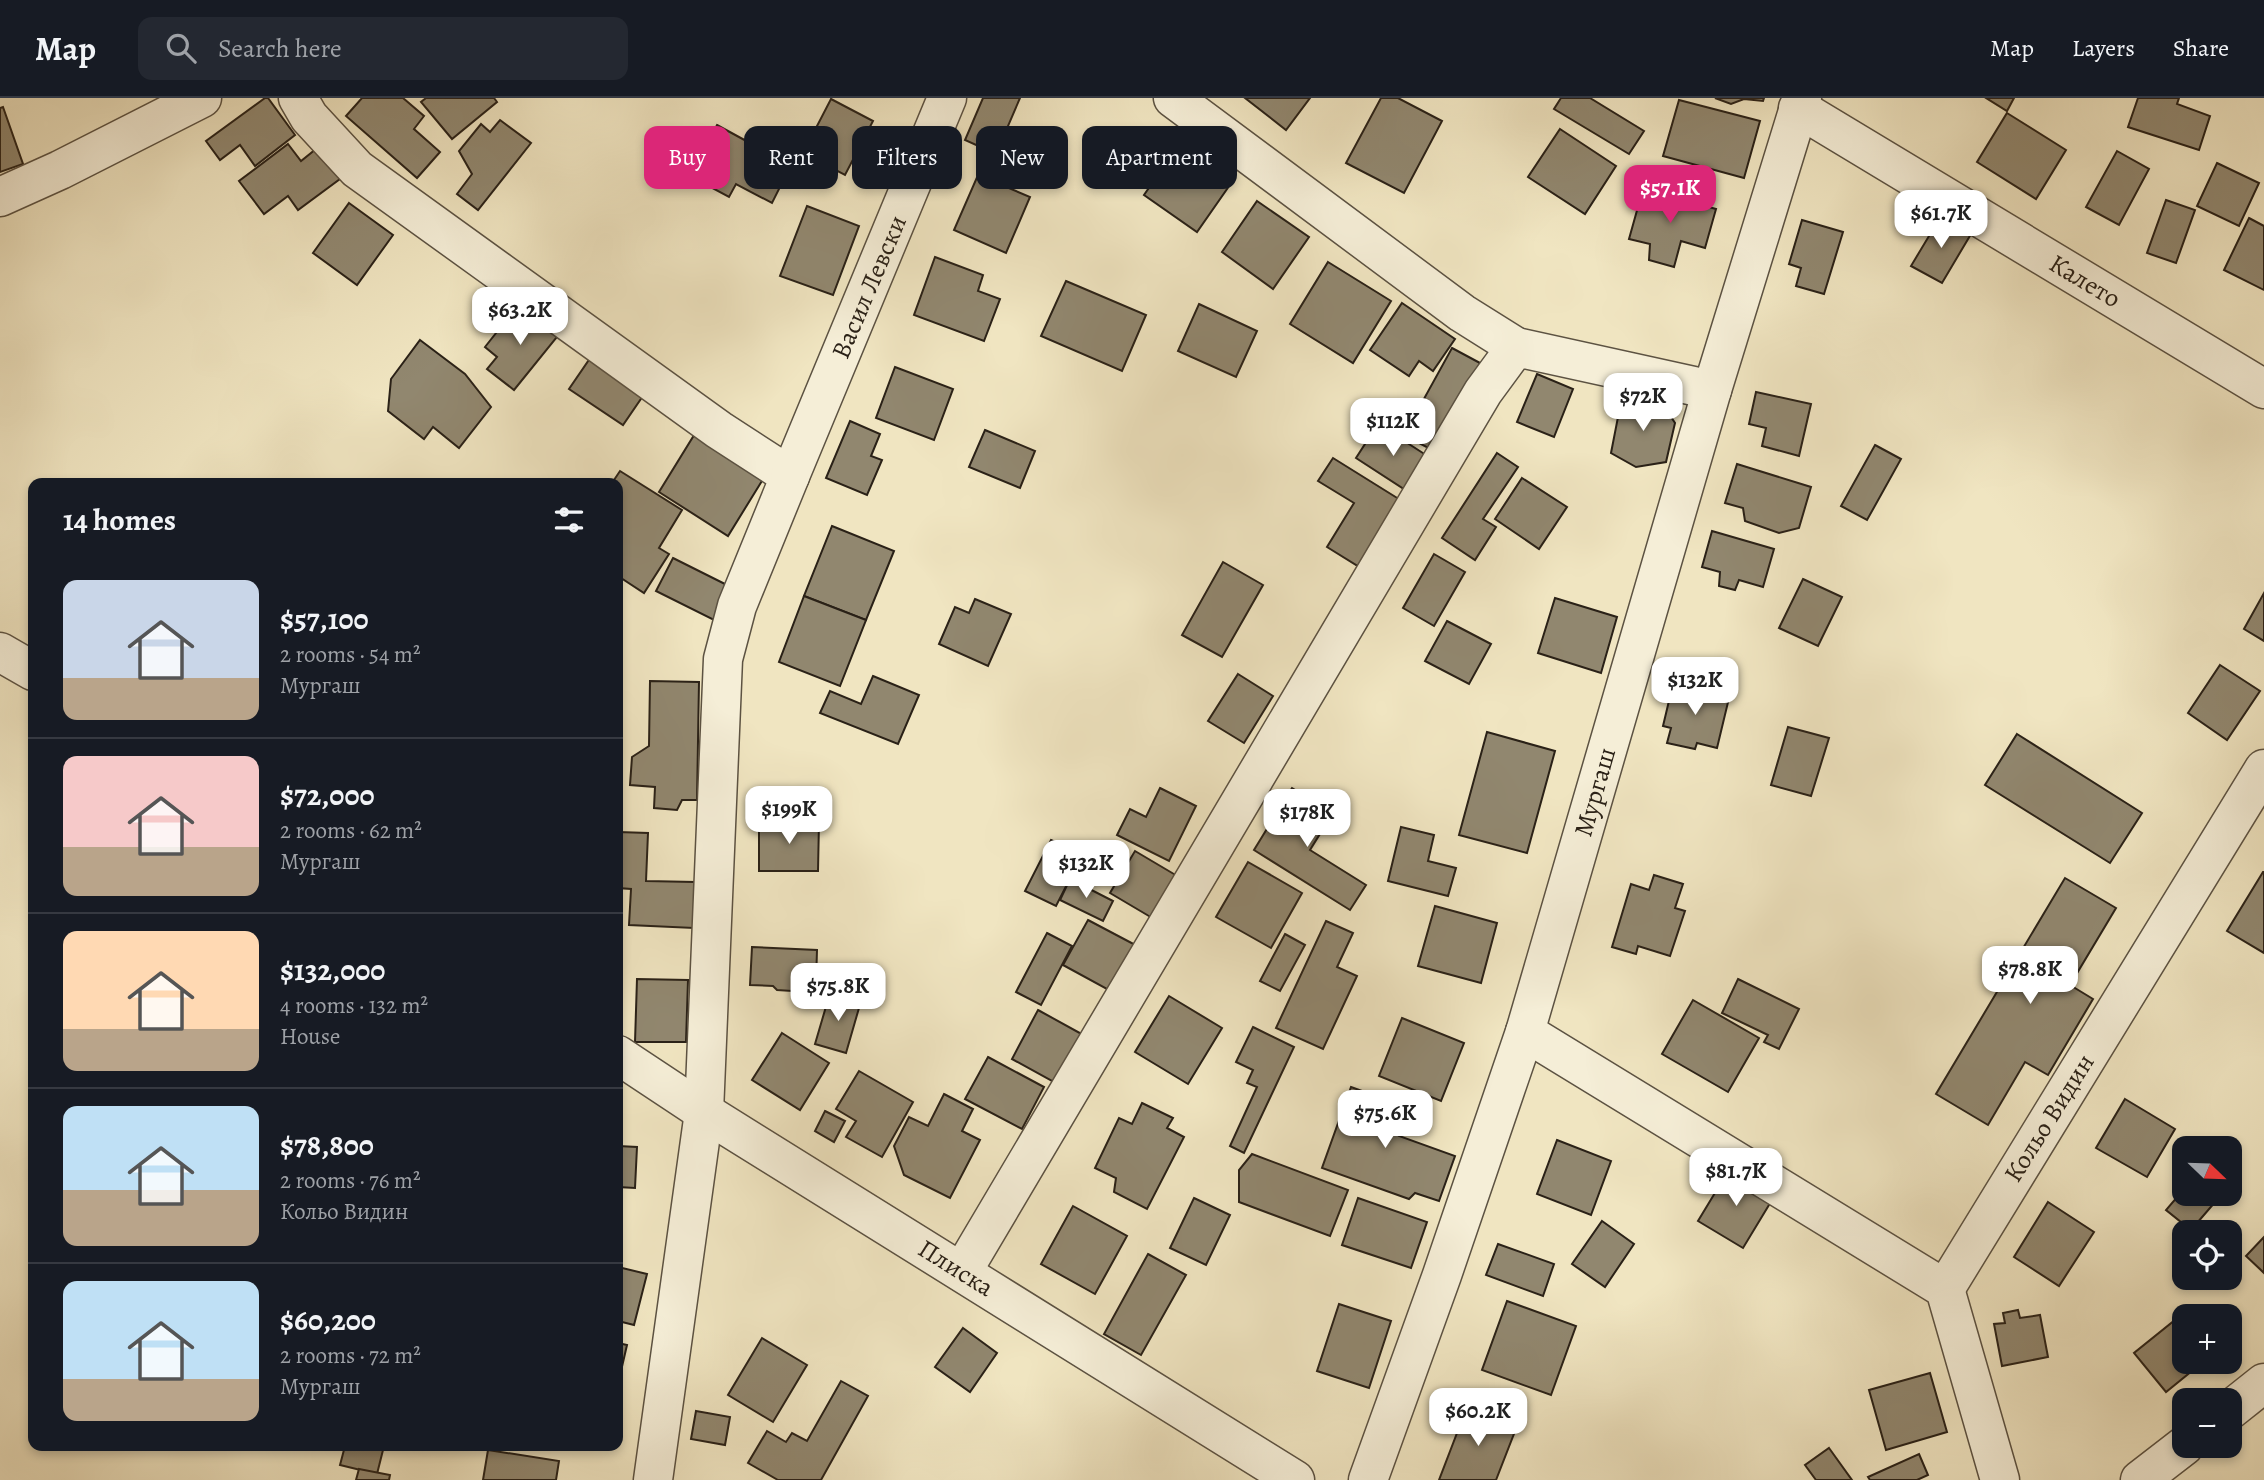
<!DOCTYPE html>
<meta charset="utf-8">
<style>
:root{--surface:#171b24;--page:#242831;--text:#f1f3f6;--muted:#9ea1a6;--line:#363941;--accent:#db2777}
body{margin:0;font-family:Alegreya,serif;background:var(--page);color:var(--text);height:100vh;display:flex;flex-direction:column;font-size:26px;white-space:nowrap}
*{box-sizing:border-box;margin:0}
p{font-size:23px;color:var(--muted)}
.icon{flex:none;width:38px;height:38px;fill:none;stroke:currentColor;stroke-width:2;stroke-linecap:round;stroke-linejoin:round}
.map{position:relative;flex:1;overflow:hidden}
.sheet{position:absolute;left:28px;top:380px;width:595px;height:973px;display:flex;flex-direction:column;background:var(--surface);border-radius:14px;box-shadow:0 4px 10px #0003}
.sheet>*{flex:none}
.top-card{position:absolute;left:644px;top:28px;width:665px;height:63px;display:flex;gap:14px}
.needle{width:46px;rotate:113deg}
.buttons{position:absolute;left:2172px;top:1038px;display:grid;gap:14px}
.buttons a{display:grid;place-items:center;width:70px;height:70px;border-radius:14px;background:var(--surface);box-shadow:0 4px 10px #0003;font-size:35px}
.price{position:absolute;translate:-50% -60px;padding:0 16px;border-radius:14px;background:#fff;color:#222;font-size:23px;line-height:46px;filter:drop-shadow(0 2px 4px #0008)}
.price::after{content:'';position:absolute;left:50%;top:42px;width:21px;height:16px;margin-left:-10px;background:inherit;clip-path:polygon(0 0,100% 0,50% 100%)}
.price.active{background:var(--accent);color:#fff}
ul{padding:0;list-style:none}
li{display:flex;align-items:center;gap:21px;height:175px;padding:0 35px}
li+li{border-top:2px solid var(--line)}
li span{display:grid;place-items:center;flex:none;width:196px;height:140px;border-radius:14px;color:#555}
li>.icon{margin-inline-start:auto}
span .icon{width:84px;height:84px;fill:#fffc;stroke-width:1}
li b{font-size:30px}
h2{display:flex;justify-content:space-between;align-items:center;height:84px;padding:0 35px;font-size:30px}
.tag{padding:0 24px;border-radius:14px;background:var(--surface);box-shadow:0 4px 10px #0003;font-size:24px;line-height:63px}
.tag.active{background:var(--accent);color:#fff}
header{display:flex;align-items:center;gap:42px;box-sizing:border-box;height:98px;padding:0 35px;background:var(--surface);border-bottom:2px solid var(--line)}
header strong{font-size:33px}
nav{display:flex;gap:38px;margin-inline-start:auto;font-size:24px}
.search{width:490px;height:63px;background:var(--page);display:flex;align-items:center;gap:18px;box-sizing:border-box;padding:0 24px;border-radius:14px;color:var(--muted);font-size:26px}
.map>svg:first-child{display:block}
.building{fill:#91876f;stroke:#2a2117;stroke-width:2}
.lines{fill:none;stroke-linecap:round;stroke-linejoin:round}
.minor-casing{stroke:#5c5242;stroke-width:41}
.minor{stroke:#f5eed7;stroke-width:38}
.labels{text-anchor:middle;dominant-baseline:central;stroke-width:5;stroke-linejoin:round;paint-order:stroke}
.street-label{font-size:26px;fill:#2a2117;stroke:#f5eed7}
</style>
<header>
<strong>Map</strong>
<div class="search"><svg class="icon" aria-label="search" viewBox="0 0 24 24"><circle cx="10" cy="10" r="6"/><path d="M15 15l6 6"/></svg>Search here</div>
<nav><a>Map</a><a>Layers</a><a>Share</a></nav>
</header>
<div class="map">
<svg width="2264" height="1382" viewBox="0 0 2264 1382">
<rect width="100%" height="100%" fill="#f0e5c1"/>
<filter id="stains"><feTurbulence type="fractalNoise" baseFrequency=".00286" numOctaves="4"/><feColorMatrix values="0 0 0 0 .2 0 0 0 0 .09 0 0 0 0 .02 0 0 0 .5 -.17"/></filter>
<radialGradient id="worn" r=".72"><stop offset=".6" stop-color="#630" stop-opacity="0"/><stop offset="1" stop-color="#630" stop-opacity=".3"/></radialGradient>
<g class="building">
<path d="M265 0H268L295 37 255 68 240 47 220 62 206 43Z"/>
<path d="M362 0H403L424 18 414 31 440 54 417 80 346 18Z"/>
<path d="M426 0H494L497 4 452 41 421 4Z"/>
<path d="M983 0H1020L996 56 965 42Z"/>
<path d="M1245 0H1310L1286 32Z"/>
<path d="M1381 0H1398L1442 23 1404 95 1346 65Z"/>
<path d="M1561 0H1590L1644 33 1629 56 1554 11Z"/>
<path d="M1715 0H1764L1763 3 1744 1 1731 6Z"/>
<path d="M1986 0H2014L2007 13Z"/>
<path d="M2138 0H2179L2177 6 2210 18 2199 52 2128 29Z"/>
<path d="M831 1 873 23 845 77 803 55Z"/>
<path d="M1679 2 1760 23 1744 80 1663 58Z"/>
<path d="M3 9 23 66 0 74V10Z"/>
<path d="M2007 15 2066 52 2036 101 1977 64Z"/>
<path d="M500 22 531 45 478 112 457 96 472 76 459 53 481 26 490 34Z"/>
<path d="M717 27 761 51 752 69 782 85 772 105 736 86 729 99 690 78Z"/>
<path d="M1560 31 1616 68 1585 116 1528 79Z"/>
<path d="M1181 44 1234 81 1197 134 1144 97Z"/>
<path d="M288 46 301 63 321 47 344 78 298 112 288 98 264 116 239 83Z"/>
<path d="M2117 53 2149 71 2119 127 2086 109Z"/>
<path d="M2217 65 2259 85 2239 128 2197 108Z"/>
<path d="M978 77 1030 99 1006 155 954 132Z"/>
<path d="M1643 91 1716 111 1705 150 1681 143 1674 169 1649 162 1650 146 1629 141Z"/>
<path d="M2166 102 2195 112 2176 165 2147 155Z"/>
<path d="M1257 103 1309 139 1273 191 1222 154Z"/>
<path d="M349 105 393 137 357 187 313 155Z"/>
<path d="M807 108 859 128 833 197 780 178Z"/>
<path d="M1941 118 1971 136 1942 185 1911 168Z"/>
<path d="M2249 120 2264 128V192L2224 172Z"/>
<path d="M1802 122 1843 134 1824 196 1796 188 1801 170 1789 166Z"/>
<path d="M935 159 983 177 978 193 1000 201 984 243 914 217Z"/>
<path d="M1328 164 1391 203 1353 265 1290 226Z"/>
<path d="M1066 183 1146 217 1122 273 1041 238Z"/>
<path d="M1402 205 1455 241 1433 273 1419 263 1409 278 1370 252Z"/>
<path d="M1199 206 1257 233 1236 279 1178 253Z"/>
<path d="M531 209 561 234 514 292 487 271 497 259 485 249 508 220 517 227Z"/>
<path d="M420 242 465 276 491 309 459 350 433 329 424 341 388 313 391 281Z"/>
<path d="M1452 250 1480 265 1432 352 1404 337Z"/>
<path d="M593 256 647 292 623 327 569 291Z"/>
<path d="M895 269 953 291 934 342 876 320Z"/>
<path d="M1537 276 1573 291 1554 339 1517 324Z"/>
<path d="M1756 294 1811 306 1799 358 1762 348 1766 330 1749 326Z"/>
<path d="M1626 302 1661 304 1675 325 1666 364 1636 369 1611 355 1618 319Z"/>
<path d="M850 323 880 336 871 358 882 362 867 397 826 380Z"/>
<path d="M1378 326 1429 359 1407 393 1356 360Z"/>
<path d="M985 332 1035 353 1020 390 969 369Z"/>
<path d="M696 334 765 378 728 438 659 394Z"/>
<path d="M1875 347 1901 361 1867 422 1841 408Z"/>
<path d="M1497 355 1518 369 1483 421 1496 429 1475 462 1442 440Z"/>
<path d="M1333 360 1402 403 1361 470 1327 449 1354 405 1318 383Z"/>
<path d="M1737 366 1811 389 1799 430 1779 435 1745 423 1743 410 1725 405Z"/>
<path d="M620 373 682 412 659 450 669 456 644 495 618 478V385H612Z"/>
<path d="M1522 380 1567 409 1539 451 1495 421Z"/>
<path d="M832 428 894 453 866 522 804 498Z"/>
<path d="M1712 433 1774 451 1763 489 1739 482 1735 492 1719 488 1720 474 1702 469Z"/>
<path d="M1434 456 1465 474 1434 528 1403 510Z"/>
<path d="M673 460 731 489 714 522 656 493Z"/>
<path d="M1223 464 1263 487 1222 559 1182 537Z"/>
<path d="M1803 481 1842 499 1818 548 1779 530Z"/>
<path d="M2264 495V543L2244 531Z"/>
<path d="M804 498 866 522 840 588 779 564Z"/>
<path d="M1555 500 1617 519 1601 575 1538 555Z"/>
<path d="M975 501 1011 516 988 568 939 546 955 509 969 515Z"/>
<path d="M1447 523 1491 546 1469 586 1425 563Z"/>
<path d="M2220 567 2260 593 2227 642 2188 615Z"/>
<path d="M1238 576 1273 598 1244 645 1208 623Z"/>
<path d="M873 578 919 597 898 646 820 615 830 593 861 606Z"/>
<path d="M650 583 699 584 697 702H682L677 712 654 710 655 689 630 687 632 659 649 648Z"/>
<path d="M1673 586 1729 600 1717 650 1697 645 1695 651 1667 645 1671 630 1663 628Z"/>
<path d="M1788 629 1829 640 1811 698 1771 687Z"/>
<path d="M1487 634 1555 653 1527 755 1459 737Z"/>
<path d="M2017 636 2142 715 2110 765 1985 687Z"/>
<path d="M1160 690 1196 708 1169 763 1117 737 1130 711 1146 719Z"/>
<path d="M1292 690 1333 715 1310 752 1366 787 1350 812 1254 752Z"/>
<path d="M759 724H819L818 773H759Z"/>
<path d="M1401 729 1434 737 1428 763 1456 770 1448 798 1388 783Z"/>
<path d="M618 734 648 735 646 783 695 784 694 830 629 827 631 791 618 790Z"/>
<path d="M1051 742 1082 757 1056 808 1025 793Z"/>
<path d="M1135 753 1184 782 1159 824 1110 795Z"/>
<path d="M1248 764 1302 795 1271 850 1216 819Z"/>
<path d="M2263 774H2264V855L2227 833Z"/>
<path d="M1654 777 1683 786 1675 810 1685 813 1670 858 1638 848 1636 856 1612 849 1631 786 1649 792Z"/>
<path d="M2065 780 2116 810 2070 887 2093 901 2048 977 2025 964 1988 1027 1936 996Z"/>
<path d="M1070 781 1113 803 1103 823 1060 802Z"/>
<path d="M1435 808 1497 825 1481 885 1418 868Z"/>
<path d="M1088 822 1141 850 1116 896 1063 867Z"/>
<path d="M1326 823 1353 835 1337 869 1357 878 1323 951 1276 930Z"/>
<path d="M1047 835 1072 848 1041 907 1016 894Z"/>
<path d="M1285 836 1305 847 1280 893 1260 883Z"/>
<path d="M752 849 817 852 816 885H793L792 893 777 892 773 888 750 887Z"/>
<path d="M637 881 688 882 686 944H635Z"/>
<path d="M1738 881 1799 911 1779 951 1764 944 1768 937 1722 915Z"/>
<path d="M830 895 861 903 846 955 815 946Z"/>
<path d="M1169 898 1222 930 1188 986 1135 954Z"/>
<path d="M1693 902 1759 940 1728 994 1662 956Z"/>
<path d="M1038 912 1087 939 1061 988 1012 961Z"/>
<path d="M1402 920 1464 945 1441 1003 1379 978Z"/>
<path d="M1253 929 1294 949 1244 1055 1230 1048 1257 989 1247 985 1253 972 1236 964Z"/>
<path d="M782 935 829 965 800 1012 752 982Z"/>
<path d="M988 959 1044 989 1022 1031 965 1001Z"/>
<path d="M859 973 913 1004 882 1059 846 1039 856 1023 836 1011Z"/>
<path d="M1351 989 1409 1010 1399 1038 1455 1058 1439 1103 1415 1095 1409 1101 1322 1070Z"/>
<path d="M944 996 973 1011 962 1033 980 1042 950 1100 904 1077 894 1048 909 1019 928 1028Z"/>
<path d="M2125 1001 2175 1031 2147 1079 2096 1050Z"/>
<path d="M1142 1005 1173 1020 1167 1030 1184 1039 1147 1111 1114 1094 1116 1080 1095 1070 1119 1020 1132 1026Z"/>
<path d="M825 1013 845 1023 834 1044 815 1033Z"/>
<path d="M1557 1042 1611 1063 1591 1117 1537 1096Z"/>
<path d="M618 1048 637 1049 635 1090 618 1089Z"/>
<path d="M1252 1056 1348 1092 1330 1138 1239 1104V1072Z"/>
<path d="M1730 1070 1775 1097 1743 1150 1698 1123Z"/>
<path d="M2184 1091V1096H2222L2191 1132 2166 1112Z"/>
<path d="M1194 1100 1230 1117 1206 1167 1170 1150Z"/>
<path d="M1358 1100 1427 1124 1411 1170 1342 1147Z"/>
<path d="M2048 1104 2094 1134 2059 1188 2014 1159Z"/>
<path d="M1073 1108 1127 1138 1095 1196 1041 1166Z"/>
<path d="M1602 1123 1634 1146 1605 1189 1572 1166Z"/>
<path d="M2264 1139V1175L2246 1158Z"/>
<path d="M1498 1146 1554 1166 1543 1198 1486 1177Z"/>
<path d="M1148 1156 1186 1177 1141 1257 1104 1236Z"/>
<path d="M618 1169 647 1176 634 1227 618 1223Z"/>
<path d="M1507 1203 1576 1228 1551 1297 1482 1272Z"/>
<path d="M1339 1206 1391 1223 1369 1290 1317 1273Z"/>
<path d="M2018 1212 2020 1220 2040 1217 2048 1259 2002 1268 1994 1226 2005 1225 2003 1215Z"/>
<path d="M2175 1222 2184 1233V1264H2203L2166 1294 2134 1255Z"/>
<path d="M963 1230 997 1255 970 1294 935 1269Z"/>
<path d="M762 1240 807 1267 773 1324 728 1297Z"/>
<path d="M618 1245 627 1247 618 1286Z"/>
<path d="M1930 1275 1947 1334 1886 1352 1869 1292Z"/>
<path d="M841 1283 868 1298 821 1382H778L748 1365 767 1333 786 1344 792 1335 807 1343Z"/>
<path d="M1467 1309 1517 1328 1496 1382H1439Z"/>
<path d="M696 1313 730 1319 725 1347 691 1341Z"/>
<path d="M345 1348H384L377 1376 340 1367Z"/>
<path d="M1829 1350 1852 1382H1816L1805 1367Z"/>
<path d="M488 1352 559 1363 556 1382H483Z"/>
<path d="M1919 1356 1928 1377 1917 1382H1870L1868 1379Z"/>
<path d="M359 1371 390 1377 389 1382H356Z"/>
</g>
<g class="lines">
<defs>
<g id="minor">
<path d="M298 0 309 19 357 71 719 332 790 378 737 508 723 561 704 1014 653 1382"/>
<path d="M1173 0 1462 215 1516 249"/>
<path d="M1798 10 2264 291"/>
<path d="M0 99 60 72 202 0"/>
<path d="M790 378 947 0"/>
<path d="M0 554 33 573"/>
<path d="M1525 934 1945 1191 2000 1382"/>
<path d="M618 957 704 1014 1295 1382"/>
<path d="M962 1174 1483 294 1516 249 1712 292"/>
<path d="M1945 1191 2264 671"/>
<path d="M2230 1312 2264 1285"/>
<path d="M1368 1382 1442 1177 1525 934 1712 292 1802 0"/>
<path d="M2140 1382 2184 1348"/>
</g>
</defs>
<use href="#minor" class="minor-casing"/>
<use href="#minor" class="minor"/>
</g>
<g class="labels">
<g class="street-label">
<text transform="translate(2085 183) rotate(31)">Калето</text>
<text transform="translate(869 189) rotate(-67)">Васил Левски</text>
<text transform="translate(1595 694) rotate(-74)">Мургаш</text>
<text transform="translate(2049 1020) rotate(-58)">Кольо Видин</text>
<text transform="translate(956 1170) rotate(32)">Плиска</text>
</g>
</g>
<rect width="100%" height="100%" filter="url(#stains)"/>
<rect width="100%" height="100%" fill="url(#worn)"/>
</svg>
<div class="buttons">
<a><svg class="needle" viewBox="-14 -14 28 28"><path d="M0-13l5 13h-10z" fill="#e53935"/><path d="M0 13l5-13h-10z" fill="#9ea1a6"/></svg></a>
<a><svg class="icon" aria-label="locate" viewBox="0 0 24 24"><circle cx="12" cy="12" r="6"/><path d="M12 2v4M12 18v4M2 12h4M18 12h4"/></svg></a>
<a>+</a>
<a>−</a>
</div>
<b class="price active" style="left:1670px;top:127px">$57.1K</b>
<b class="price" style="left:1941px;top:152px">$61.7K</b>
<b class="price" style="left:520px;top:249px">$63.2K</b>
<b class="price" style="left:1643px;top:335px">$72K</b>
<b class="price" style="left:1393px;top:360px">$112K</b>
<b class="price" style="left:1695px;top:619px">$132K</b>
<b class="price" style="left:789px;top:748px">$199K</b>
<b class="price" style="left:1307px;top:751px">$178K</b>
<b class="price" style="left:1086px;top:802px">$132K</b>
<b class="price" style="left:2030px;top:908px">$78.8K</b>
<b class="price" style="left:838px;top:925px">$75.8K</b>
<b class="price" style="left:1385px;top:1052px">$75.6K</b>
<b class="price" style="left:1736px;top:1110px">$81.7K</b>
<b class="price" style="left:1478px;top:1350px">$60.2K</b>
<div class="top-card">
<a class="tag active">Buy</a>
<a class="tag">Rent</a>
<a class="tag">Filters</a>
<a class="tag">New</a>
<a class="tag">Apartment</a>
</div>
<section class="sheet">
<h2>14 homes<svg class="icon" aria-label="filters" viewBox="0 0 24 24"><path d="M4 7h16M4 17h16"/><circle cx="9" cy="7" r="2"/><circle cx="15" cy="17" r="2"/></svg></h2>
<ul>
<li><span style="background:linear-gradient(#c9d6e8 70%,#b9a48a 0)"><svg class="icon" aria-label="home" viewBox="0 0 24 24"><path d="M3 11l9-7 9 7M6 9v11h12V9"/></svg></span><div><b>$57,100</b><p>2 rooms · 54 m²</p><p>Мургаш</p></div></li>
<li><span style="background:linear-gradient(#f6c9c9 65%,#b9a48a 0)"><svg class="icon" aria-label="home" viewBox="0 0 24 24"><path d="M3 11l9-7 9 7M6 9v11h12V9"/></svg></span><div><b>$72,000</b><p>2 rooms · 62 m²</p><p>Мургаш</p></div></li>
<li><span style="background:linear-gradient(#ffd9b3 70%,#b9a48a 0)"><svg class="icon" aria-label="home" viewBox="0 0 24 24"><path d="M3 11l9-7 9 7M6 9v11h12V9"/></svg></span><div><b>$132,000</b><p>4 rooms · 132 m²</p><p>House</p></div></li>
<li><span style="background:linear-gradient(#bfe0f5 60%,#b9a48a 0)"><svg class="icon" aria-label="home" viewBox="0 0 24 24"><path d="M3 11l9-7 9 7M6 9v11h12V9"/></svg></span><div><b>$78,800</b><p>2 rooms · 76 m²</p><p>Кольо Видин</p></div></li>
<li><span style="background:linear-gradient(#bfe0f5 70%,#b9a48a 0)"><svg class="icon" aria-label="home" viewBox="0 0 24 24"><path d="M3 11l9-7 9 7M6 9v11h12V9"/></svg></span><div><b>$60,200</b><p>2 rooms · 72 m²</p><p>Мургаш</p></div></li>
</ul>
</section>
</div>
